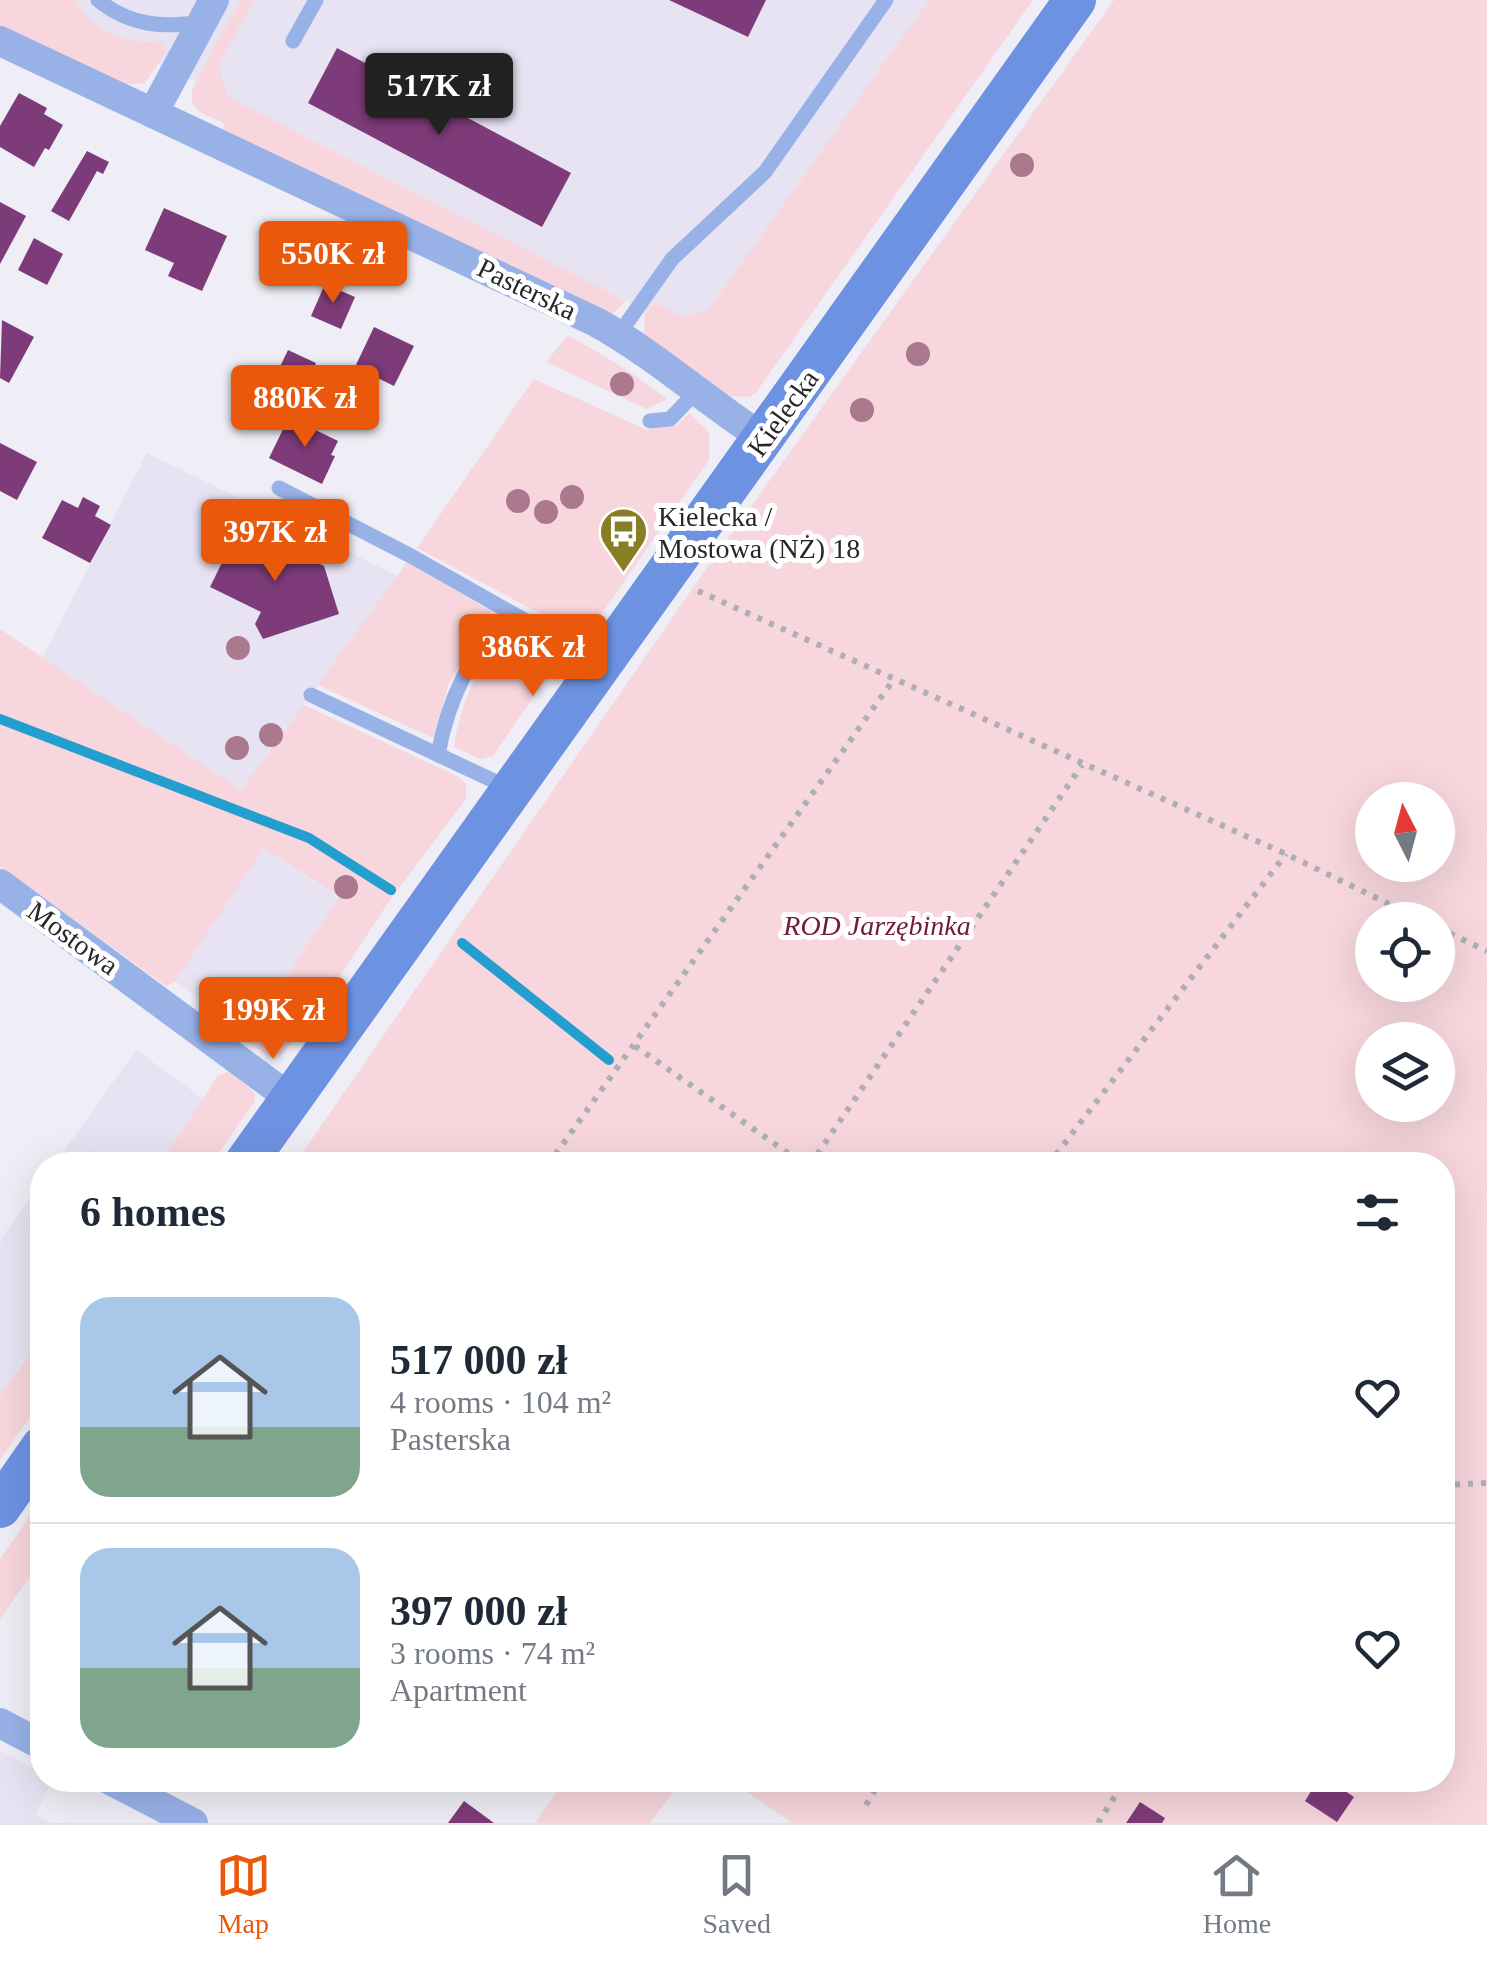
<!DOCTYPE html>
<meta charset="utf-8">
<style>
:root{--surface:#fff;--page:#f2f2f3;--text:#1f2937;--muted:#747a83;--line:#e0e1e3;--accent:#ea580c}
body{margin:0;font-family:"Times New Roman",serif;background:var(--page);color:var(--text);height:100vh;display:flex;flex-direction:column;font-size:38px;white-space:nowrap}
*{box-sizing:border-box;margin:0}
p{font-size:32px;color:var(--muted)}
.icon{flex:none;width:55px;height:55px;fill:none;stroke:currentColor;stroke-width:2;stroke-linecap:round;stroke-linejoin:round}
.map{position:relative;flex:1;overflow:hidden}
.details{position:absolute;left:30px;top:1152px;width:1425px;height:640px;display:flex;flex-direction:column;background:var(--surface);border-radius:40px;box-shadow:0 10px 40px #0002}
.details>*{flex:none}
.needle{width:65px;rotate:354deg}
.buttons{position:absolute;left:1355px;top:782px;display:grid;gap:20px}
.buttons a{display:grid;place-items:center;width:100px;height:100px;border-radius:50%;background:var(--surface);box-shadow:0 10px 40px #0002;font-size:50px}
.price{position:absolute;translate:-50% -85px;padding:0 22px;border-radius:10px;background:var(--accent);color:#fff;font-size:32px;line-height:65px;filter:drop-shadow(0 2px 5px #0008)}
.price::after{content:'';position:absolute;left:50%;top:60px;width:30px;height:22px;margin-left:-15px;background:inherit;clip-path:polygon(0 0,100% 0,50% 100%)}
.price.current{background:#222;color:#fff}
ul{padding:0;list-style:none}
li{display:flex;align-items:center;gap:30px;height:250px;padding:0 50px}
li+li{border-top:2px solid var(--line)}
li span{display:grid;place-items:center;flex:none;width:280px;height:200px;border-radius:30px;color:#555}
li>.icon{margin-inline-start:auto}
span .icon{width:120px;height:120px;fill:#fffc;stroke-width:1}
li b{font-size:42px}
h2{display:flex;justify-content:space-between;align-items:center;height:120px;padding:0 50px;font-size:42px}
.tab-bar{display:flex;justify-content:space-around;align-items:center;height:140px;border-top:2px solid var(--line);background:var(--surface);font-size:28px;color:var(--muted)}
.tab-bar a{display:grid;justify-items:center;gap:5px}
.tab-bar .current{color:var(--accent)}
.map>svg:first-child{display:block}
.built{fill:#e7e3f3}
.green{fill:#f7d6dd;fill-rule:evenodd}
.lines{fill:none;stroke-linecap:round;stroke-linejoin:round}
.stream{stroke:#249ecf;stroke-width:10}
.building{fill:#7e3b79}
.path{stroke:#b0aeb5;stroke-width:6;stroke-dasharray:5 8;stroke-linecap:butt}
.service{stroke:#98b2e8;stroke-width:15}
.minor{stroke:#98b2e8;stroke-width:30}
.secondary{stroke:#6e92e2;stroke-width:42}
.tree{fill:#aa798e}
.labels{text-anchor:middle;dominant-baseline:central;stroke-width:10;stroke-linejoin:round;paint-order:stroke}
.street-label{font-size:28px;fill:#272629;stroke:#fff}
.poi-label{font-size:28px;fill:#272629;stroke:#fff;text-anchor:start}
.park-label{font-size:28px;font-style:italic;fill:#711a39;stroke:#fff}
</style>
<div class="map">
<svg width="1487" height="1823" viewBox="0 0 1487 1823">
<rect width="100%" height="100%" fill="#efedf5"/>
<g class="built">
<path d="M22 0H943L716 320 681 329 228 97Z"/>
<path d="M147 453 398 576 242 791 20 701Z"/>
<path d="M264 848 339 898 250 1032 175 982Z"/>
<path d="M136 1050 205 1100 160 1165H54Z"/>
<path d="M42 1181V1336L0 1397V1241Z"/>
<path d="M0 1751 42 1773V1780H53L35 1814 52 1823H0Z"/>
</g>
<g class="green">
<path d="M0 0H75C92 30 127 46 161 41L166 51 145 83 124 85 0 27Z"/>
<path d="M241 0H254L218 66 228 97 626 301 609 317 222 132 225 123C205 114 185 112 194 85Z"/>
<path d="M929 0H1033L755 394 748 397 728 396 644 338 645 311 654 302 682 317 708 310Z"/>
<path d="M1114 0H1487V1823H792L730 1780H1442V1165H294L697 582ZM1372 800H1438V865H1372ZM1372 920H1438V985H1372ZM1372 1040H1438V1105H1372Z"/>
<path d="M568 335 621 366 667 399 647 409 546 362Z"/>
<path d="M534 379 647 430 678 425 689 413 709 432V460L588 633 573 631 417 548Z"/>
<path d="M407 562 491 611 449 682 433 738 318 685Z"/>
<path d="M0 629 241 790 304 705 459 777 466 784V799L390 900 321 1004 283 1053 274 1059 244 1040 339 897 264 848 175 982 166 986 0 866Z"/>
<path d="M524 631 564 652 493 756 480 759 454 747C459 707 482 646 524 631Z"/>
<path d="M227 1072 235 1074 255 1094V1101L210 1165H160L218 1076Z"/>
<path d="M42 1336V1400L0 1459V1397Z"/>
<path d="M42 1499V1559L0 1619V1559Z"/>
<path d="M565 1780H682L650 1823H535Z"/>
</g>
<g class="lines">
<g class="stream">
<path d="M0 719 309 838 391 890"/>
<path d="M462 943 609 1060"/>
</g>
</g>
<g class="building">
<path d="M669 0H766L748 37Z"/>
<path d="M337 48 571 173 542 227 308 103Z"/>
<path d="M19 93 47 108 44 114 63 125 49 150 45 148 34 167 0 147V126Z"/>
<path d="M87 151 109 162 103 174 97 171 69 221 51 211Z"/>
<path d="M0 202 26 216 0 264Z"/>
<path d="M164 208 227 236 202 291 168 276 174 263 145 250Z"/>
<path d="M34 238 63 254 47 285 18 270Z"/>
<path d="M325 284 355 297 341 329 311 316Z"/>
<path d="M2 320 34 337 9 383 0 378Z"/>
<path d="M374 327 414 346 394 386 355 367Z"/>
<path d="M288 350 316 363 308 380 327 388 311 421 265 398Z"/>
<path d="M289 417 338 441 331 455 335 456 322 484 269 458Z"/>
<path d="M0 443 37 462 17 500 0 491Z"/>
<path d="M83 497 100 506 95 516 111 525 90 563 42 538 62 500 78 508Z"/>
<path d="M240 526 324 566 339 614 263 639 255 624 261 612 210 587Z"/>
<path d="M1318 1780H1329L1354 1797 1337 1822 1305 1801Z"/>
<path d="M464 1801 494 1823H448Z"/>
<path d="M1140 1802 1165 1818 1162 1823H1126Z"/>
</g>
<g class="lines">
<g class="path">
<path d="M698 591 1286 854 1422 920"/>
<path d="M1438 928 1487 951"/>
<path d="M635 1046 805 1165"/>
<path d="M548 1165 894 679"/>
<path d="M810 1165 1082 765"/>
<path d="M1048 1165 1286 854"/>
<path d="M1442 1485 1487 1483"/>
<path d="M866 1805 881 1780"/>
<path d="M1098 1823 1125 1780"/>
</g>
<g class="service">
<path d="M98 0C130 26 163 28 202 22"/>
<path d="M293 41 316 0"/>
<path d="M619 334 672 259 765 172 886 0"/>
<path d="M650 421 670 419 696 392"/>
<path d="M279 488 411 556 600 663"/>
<path d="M311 695 511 789"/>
<path d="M438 755C447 703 471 649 511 613"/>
</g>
<g class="minor">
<path d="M0 41 596 322C656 355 707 402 765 439"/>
<path d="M153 113 214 0"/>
<path d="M0 884 291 1099"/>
<path d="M0 1723 42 1745"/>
<path d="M110 1780 193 1823"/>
</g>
<g class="secondary">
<path d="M244 1165 1075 0"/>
<path d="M0 1507 42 1447"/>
</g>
</g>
<g class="tree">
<circle cx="1022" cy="165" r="12"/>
<circle cx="918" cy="354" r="12"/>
<circle cx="622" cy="384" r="12"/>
<circle cx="862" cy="410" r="12"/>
<circle cx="572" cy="497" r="12"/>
<circle cx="518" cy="501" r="12"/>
<circle cx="546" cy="512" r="12"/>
<circle cx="238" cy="648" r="12"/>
<circle cx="271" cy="735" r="12"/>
<circle cx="237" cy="748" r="12"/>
<circle cx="346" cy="887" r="12"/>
</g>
<defs>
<symbol id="bus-pin" viewBox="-11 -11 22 30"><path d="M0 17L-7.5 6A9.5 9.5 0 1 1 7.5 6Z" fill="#887e24" stroke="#fff"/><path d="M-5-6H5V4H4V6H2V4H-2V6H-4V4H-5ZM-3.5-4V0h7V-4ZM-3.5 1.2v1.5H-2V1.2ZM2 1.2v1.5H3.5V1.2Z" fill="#fff"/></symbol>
</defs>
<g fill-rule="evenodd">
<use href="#bus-pin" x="596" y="504" width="55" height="75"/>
</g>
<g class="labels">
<g class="street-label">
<text transform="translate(527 289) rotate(26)">Pasterska</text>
<text transform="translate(783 413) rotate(-54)">Kielecka</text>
<text transform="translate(73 938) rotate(36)">Mostowa</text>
</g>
<g class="poi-label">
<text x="658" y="516">Kielecka /<tspan x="658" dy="32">Mostowa (NŻ) 18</tspan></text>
</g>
<g class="park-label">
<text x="877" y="925">ROD Jarzębinka</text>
</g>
</g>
</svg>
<div class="buttons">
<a><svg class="needle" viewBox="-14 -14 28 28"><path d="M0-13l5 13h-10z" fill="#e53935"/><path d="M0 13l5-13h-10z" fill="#747a83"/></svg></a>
<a><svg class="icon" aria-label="locate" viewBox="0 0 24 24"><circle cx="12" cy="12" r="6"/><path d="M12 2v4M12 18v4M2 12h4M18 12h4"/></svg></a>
<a><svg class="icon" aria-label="layers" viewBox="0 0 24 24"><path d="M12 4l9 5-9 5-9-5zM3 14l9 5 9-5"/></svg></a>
</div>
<b class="price current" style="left:439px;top:138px">517K zł</b>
<b class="price" style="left:333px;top:306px">550K zł</b>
<b class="price" style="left:305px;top:450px">880K zł</b>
<b class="price" style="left:275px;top:584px">397K zł</b>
<b class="price" style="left:533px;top:699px">386K zł</b>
<b class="price" style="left:273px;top:1062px">199K zł</b>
<section class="details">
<h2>6 homes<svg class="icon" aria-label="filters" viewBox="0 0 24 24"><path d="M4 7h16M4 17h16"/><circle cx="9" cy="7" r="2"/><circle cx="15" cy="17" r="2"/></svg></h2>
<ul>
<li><span style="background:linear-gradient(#a9c7e8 65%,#7fa58c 0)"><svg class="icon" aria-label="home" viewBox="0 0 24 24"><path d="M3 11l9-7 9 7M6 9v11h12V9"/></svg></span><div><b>517 000 zł</b><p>4 rooms · 104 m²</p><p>Pasterska</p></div><svg class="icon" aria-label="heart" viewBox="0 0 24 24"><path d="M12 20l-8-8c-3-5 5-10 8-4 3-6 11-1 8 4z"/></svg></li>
<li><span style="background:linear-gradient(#a9c7e8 60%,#7fa58c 0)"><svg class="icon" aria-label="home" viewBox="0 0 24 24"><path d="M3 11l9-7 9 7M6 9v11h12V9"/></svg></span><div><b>397 000 zł</b><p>3 rooms · 74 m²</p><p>Apartment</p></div><svg class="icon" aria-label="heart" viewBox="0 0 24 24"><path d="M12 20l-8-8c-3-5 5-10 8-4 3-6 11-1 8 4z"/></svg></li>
</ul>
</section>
</div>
<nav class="tab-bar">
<a class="current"><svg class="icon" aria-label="map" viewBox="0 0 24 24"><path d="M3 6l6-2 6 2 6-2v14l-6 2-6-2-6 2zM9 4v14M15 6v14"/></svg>Map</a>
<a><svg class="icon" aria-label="saved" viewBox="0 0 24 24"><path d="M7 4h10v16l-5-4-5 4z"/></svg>Saved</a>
<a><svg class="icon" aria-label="home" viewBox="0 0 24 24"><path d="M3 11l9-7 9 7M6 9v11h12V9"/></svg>Home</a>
</nav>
